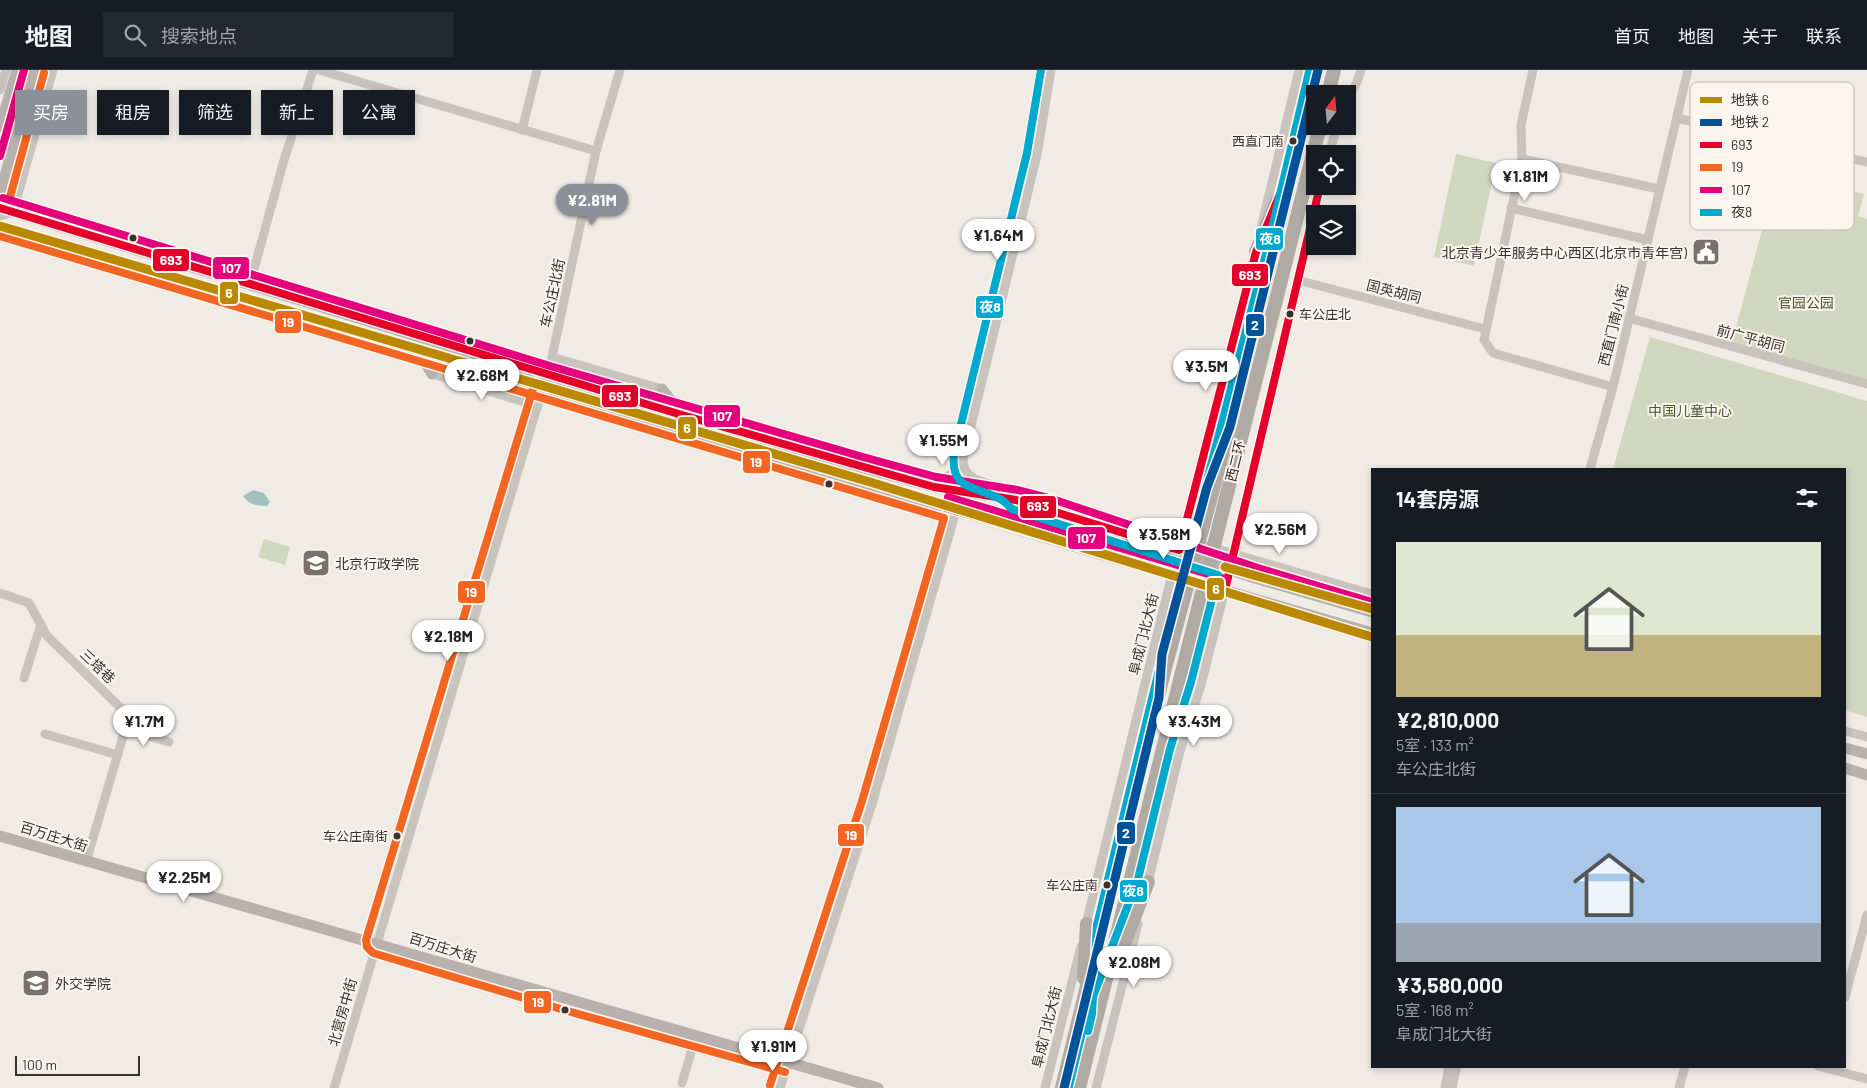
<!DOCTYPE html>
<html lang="zh">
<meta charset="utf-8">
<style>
:root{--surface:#171b24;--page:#242831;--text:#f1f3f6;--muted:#9ea1a6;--line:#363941;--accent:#8c9099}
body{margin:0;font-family:Barlow,"Noto Sans SC",sans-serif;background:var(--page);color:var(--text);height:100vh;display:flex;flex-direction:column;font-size:19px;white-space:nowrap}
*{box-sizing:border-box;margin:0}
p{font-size:16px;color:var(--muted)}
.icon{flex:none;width:28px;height:28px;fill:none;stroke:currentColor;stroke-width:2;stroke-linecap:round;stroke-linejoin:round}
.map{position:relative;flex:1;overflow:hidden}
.panel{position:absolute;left:1371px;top:398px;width:475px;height:600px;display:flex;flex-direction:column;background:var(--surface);border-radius:0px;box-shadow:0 2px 8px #0003}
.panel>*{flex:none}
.guide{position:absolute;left:15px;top:20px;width:475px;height:45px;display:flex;gap:10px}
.needle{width:32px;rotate:16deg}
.controls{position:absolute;left:1306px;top:15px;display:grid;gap:10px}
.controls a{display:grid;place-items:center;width:50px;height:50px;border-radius:0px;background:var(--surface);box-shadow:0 2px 8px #0003;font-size:25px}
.scale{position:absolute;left:15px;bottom:12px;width:125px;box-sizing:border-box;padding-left:5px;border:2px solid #3b302b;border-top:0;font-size:14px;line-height:18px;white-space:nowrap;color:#3b302b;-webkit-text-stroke:4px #fbf5ee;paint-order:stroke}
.price{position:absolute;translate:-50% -42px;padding:0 11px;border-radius:18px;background:#fff;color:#222;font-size:16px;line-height:32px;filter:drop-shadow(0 1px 2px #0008)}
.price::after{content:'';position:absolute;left:50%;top:30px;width:15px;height:11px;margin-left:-8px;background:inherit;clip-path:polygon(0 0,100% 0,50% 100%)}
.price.active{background:var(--accent);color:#fff}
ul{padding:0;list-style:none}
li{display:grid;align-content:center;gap:10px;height:265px;padding:0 25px}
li+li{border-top:1px solid var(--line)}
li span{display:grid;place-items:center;height:155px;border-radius:0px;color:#555}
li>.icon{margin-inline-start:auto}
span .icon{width:90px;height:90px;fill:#fffc;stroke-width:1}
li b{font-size:21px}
h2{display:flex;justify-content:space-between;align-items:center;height:60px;padding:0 25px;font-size:21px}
.pill{padding:0 18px;border-radius:0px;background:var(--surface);box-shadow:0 2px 8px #0003;font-size:18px;line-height:45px}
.pill.active{background:var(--accent);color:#fff}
header{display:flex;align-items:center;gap:30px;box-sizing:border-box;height:70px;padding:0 25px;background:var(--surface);border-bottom:1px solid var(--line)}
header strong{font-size:24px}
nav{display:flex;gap:28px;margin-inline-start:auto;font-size:18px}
.search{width:350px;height:45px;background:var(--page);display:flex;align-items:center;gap:12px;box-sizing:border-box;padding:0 18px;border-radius:0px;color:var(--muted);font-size:19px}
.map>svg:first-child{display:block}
.green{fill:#d1d6bf}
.water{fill:#a1c2c1}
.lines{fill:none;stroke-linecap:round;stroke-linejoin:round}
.minor{stroke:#c9c3be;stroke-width:9}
.major{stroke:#b8b1ad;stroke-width:11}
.highway{stroke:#afaaa4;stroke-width:14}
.highway-bridge{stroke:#afaaa4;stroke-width:14}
.bus-1-casing{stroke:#fbf5ee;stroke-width:11}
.bus-2-casing{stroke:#fbf5ee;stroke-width:11}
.bus-3-casing{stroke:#fbf5ee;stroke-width:11}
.bus-4-casing{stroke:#fbf5ee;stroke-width:11}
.bus-1{stroke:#e4002b;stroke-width:8}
.bus-2{stroke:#f26522;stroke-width:8}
.bus-3{stroke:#e5007d;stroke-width:8}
.bus-4{stroke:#00a9ce;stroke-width:8}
.metro-1-casing{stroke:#fbf5ee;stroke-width:12}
.metro-2-casing{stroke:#fbf5ee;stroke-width:12}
.metro-1{stroke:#bb8900;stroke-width:9}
.metro-2{stroke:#00529b;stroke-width:9}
.bus-dot{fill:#3b302b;stroke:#fbf5ee;stroke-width:2}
.labels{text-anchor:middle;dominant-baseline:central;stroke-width:4;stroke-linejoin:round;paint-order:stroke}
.bus-label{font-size:13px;fill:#3b302b;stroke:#fbf5ee;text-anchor:end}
.poi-label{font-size:14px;fill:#3b302b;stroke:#fbf5ee;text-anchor:start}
.street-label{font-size:14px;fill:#3b302b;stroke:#fbf5ee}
.park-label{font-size:14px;fill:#4a5a2e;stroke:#fbf5ee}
.key{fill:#fbf5ee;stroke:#c1bab4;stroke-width:1}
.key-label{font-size:14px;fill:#3b302b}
.line-badge{stroke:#fbf5ee;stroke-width:2}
.badge-label{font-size:14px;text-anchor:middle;font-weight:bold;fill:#fff}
</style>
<header>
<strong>地图</strong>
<div class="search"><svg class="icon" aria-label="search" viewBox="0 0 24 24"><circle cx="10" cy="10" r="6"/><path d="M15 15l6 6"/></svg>搜索地点</div>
<nav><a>首页</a><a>地图</a><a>关于</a><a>联系</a></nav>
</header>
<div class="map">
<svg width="1867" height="1018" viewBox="0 0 1867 1018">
<rect width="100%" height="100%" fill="#f0ebe5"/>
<g class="green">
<path d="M1456 84 1496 93 1474 196 1434 187Z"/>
<path d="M1838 117 1864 124 1858 146 1867 149V313L1731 276 1766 145 1826 161Z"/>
<path d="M1650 267 1867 331V647L1845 640V399H1613Z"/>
<path d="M264 469 290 477 285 495 258 487Z"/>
</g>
<path class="water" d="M253 420 264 423 270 432 267 436C256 435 250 436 243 426Z"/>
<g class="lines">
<g class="minor">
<path d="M319 0 596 81"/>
<path d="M1533 0 1521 55 1522 89 1484 270 1493 283 1613 317"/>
<path d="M0 20 6 0"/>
<path d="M1348 29 1357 12 1361 0"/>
<path d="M1677 48 1867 92"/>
<path d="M522 60 537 0"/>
<path d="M1329 84 1337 56"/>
<path d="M1522 89 1659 119"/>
<path d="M1511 138 1648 170"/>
<path d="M0 146 13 142 53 0"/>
<path d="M1261 158 1299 0"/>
<path d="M1297 210 1485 259"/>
<path d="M250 214 284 90 313 0"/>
<path d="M1629 248 1867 314"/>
<path d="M552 287 662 319"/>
<path d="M432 304 538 336"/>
<path d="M963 388C963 415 990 410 1007 421 1011 423 1013 427 1016 430"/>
<path d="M1590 399 1613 317 1688 0"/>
<path d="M934 417 957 399 964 385 1037 85 1051 0"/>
<path d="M1182 469 1372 524"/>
<path d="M0 523 29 533 47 566 129 646 86 792"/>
<path d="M24 608 41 554"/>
<path d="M125 659 169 672"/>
<path d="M1845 661 1867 667"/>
<path d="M45 664 118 685"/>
<path d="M1147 817 1180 681 1201 615 1219 544 1320 116"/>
<path d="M1085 858 1168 520 1257 178"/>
<path d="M1845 927 1867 845"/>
<path d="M1818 996 1867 1009"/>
<path d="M682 1013 696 966"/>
<path d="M334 1018 552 287 596 81 620 0"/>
<path d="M780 1018 872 734 956 441"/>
<path d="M1045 1018 1081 876"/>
<path d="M1096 1018 1138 854"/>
<path d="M1445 1018 1449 996"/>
<path d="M1452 1018 1457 996"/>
<path d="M1679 1018 1685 996"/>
</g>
<g class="major">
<path d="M0 57 17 0"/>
<path d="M0 124 34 0"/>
<path d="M0 138 547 306 860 397 934 417 1016 430 1046 438 1255 508 1372 542"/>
<path d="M0 156 1144 497 1372 563"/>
<path d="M419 282 432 304"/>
<path d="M662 319 682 345"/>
<path d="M1845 678 1867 684"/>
<path d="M1845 698 1867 705"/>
<path d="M0 766 878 1018"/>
</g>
<g class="highway">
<path d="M1328 24 1334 0"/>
<path d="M1256 182 1277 131"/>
<path d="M1220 393 1317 0"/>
<path d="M1234 396 1320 56"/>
<path d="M1118 889 1148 812"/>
<path d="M1084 908 1087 854"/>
<path d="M1062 1018 1164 602"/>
<path d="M1079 1018 1181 606"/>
</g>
<g class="highway-bridge">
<path d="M1164 602 1220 393"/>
<path d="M1181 606 1234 396"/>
</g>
<defs>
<g id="bus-1">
<path d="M0 138 682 345 934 417 1016 430 1179 480 1256 182 1294 91 1317 0"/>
<path d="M946 438 1225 520 1320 116"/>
</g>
<g id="bus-2">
<path d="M10 127 44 3"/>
<path d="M0 166 944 448 862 731 770 1015"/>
<path d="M535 312 366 870 367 877 373 883 564 940 785 1002"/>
</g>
<g id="bus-3">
<path d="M0 86 24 0"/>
<path d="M3 128 550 296 863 387 936 407 1018 420 1049 428 1258 498 1372 532"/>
<path d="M948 427 1225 509"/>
</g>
<g id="bus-4">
<path d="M1041 0 1027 83 954 383C950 421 974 415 1000 429 1005 431 1008 436 1012 439L1218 505 1191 612 1170 679 1138 809 1087 942 1069 1016"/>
<path d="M1088 961 1092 944 1097 855 1178 522 1266 184 1309 2"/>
</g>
</defs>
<use href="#bus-1" class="bus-1-casing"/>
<use href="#bus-2" class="bus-2-casing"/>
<use href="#bus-3" class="bus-3-casing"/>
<use href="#bus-4" class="bus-4-casing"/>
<use href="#bus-1" class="bus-1"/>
<use href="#bus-2" class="bus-2"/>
<use href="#bus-3" class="bus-3"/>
<use href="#bus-4" class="bus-4"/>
<defs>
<g id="metro-1">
<path d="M0 156 870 412 1372 567"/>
<path d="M1225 497 1372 539"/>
</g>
<path id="metro-2" d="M1064 1018 1159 628 1162 584 1207 417 1230 357 1318 0"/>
</defs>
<use href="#metro-1" class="metro-1-casing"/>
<use href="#metro-2" class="metro-2-casing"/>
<use href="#metro-1" class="metro-1"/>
<use href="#metro-2" class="metro-2"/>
</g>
<defs>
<symbol id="civic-square" viewBox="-11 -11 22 22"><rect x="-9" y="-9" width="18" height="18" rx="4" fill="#7a716c" stroke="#fbf5ee"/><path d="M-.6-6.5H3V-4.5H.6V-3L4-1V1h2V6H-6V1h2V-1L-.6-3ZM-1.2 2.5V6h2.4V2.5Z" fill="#fff"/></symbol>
<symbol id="university-square" viewBox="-11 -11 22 22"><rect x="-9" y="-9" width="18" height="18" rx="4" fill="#7a716c" stroke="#fbf5ee"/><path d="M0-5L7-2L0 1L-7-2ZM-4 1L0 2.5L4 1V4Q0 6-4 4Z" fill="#fff"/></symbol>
</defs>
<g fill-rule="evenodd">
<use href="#civic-square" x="1690" y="166" width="32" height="32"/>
<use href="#university-square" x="300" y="477" width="32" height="32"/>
<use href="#university-square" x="20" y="897" width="32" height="32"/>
</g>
<g class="bus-dot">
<circle cx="1293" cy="71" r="4.5"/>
<circle cx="133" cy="168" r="4.5"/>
<circle cx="1290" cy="244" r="4.5"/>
<circle cx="470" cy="271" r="4.5"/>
<circle cx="829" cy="414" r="4.5"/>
<circle cx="397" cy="766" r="4.5"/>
<circle cx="1107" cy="815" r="4.5"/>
<circle cx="565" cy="940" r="4.5"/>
</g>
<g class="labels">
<g class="bus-label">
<text x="1284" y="71">西直门南</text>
<text x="1299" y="244" text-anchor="start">车公庄北</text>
<text x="388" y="766">车公庄南街</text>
<text x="1098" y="815">车公庄南</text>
</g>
<g class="poi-label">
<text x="1687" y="182" text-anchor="end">北京青少年服务中心西区(北京市青年宫)</text>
<text x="335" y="493">北京行政学院</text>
<text x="55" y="913">外交学院</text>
</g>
<g class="street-label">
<text transform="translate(1394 221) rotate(14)">国英胡同</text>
<text transform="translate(552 223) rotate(-78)">车公庄北街</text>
<text transform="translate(1613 255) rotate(-76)">西直门南小街</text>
<text transform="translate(1751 268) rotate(15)">前广平胡同</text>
<text transform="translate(1235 391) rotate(-76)">西二环</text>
<text transform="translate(1143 564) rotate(-76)">阜成门北大街</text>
<text transform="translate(98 596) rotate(44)">三塔巷</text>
<text transform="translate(54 766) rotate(17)">百万庄大街</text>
<text transform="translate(443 877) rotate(17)">百万庄大街</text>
<text transform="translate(342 942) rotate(-74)">北营房中街</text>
<text transform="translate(1046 957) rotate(-76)">阜成门北大街</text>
</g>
<g class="park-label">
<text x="1806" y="232">官园公园</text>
<text x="1690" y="340">中国儿童中心</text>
</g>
</g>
<rect x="1690" y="12" width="164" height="148" rx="8" class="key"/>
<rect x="1700" y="27" width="22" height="6" fill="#bb8900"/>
<rect x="1700" y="49" width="22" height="7" fill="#00529b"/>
<rect x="1700" y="72" width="22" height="6" fill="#e4002b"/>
<rect x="1700" y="94" width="22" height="7" fill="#f26522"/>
<rect x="1700" y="117" width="22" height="6" fill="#e5007d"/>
<rect x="1700" y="139" width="22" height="7" fill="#00a9ce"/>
<g class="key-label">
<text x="1731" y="35">地铁 6</text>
<text x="1731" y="57">地铁 2</text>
<text x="1731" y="80">693</text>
<text x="1731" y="102">19</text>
<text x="1731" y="125">107</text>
<text x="1731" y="147">夜8</text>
</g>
<g class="line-badge">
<rect x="1255" y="157" width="29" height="24" rx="5" fill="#00a9ce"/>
<rect x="152" y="178" width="38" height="24" rx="5" fill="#e4002b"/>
<rect x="212" y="186" width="38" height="24" rx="5" fill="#e5007d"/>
<rect x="1231" y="193" width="38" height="24" rx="5" fill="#e4002b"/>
<rect x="219" y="211" width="20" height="24" rx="5" fill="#bb8900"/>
<rect x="975" y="225" width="29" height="24" rx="5" fill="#00a9ce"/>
<rect x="274" y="240" width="28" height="24" rx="5" fill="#f26522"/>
<rect x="1245" y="243" width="20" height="24" rx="5" fill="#00529b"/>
<rect x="601" y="314" width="38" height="24" rx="5" fill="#e4002b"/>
<rect x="703" y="334" width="38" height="24" rx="5" fill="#e5007d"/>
<rect x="677" y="346" width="20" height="24" rx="5" fill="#bb8900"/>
<rect x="742" y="380" width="29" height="24" rx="5" fill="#f26522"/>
<rect x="1019" y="425" width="38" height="24" rx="5" fill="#e4002b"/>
<rect x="1067" y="456" width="39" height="24" rx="5" fill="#e5007d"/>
<rect x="1206" y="507" width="19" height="24" rx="5" fill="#bb8900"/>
<rect x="457" y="510" width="29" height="24" rx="5" fill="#f26522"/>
<rect x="1116" y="751" width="20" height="24" rx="5" fill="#00529b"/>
<rect x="837" y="753" width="28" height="24" rx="5" fill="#f26522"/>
<rect x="1119" y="809" width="29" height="24" rx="5" fill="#00a9ce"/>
<rect x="523" y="920" width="29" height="24" rx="5" fill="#f26522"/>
</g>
<g class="badge-label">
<text x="1270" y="174">夜8</text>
<text x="171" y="195">693</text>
<text x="231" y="203">107</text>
<text x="1250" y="210">693</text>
<text x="229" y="228">6</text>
<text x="990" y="242">夜8</text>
<text x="288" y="257">19</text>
<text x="1255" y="260">2</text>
<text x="620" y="331">693</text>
<text x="722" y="351">107</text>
<text x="687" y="363">6</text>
<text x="756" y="397">19</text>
<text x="1038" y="441">693</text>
<text x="1086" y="473">107</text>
<text x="1216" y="524">6</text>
<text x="471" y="527">19</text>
<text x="1126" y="768">2</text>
<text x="851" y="770">19</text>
<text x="1133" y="826">夜8</text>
<text x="538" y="937">19</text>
</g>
</svg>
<div class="controls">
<a><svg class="needle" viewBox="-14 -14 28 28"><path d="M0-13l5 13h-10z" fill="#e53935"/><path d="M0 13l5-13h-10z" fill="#9ea1a6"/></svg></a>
<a><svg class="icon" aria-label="locate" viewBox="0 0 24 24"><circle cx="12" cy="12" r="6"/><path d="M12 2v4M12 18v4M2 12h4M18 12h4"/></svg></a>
<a><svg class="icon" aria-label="layers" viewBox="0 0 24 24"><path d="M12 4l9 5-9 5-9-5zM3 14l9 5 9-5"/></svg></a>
</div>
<div class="scale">100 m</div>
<b class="price" style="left:1525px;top:132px">¥1.81M</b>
<b class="price active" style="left:592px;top:156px">¥2.81M</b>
<b class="price" style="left:998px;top:191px">¥1.64M</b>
<b class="price" style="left:1206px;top:322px">¥3.5M</b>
<b class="price" style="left:482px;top:331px">¥2.68M</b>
<b class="price" style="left:943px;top:396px">¥1.55M</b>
<b class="price" style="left:1280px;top:485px">¥2.56M</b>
<b class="price" style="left:1164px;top:490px">¥3.58M</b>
<b class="price" style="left:448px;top:592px">¥2.18M</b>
<b class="price" style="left:144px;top:677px">¥1.7M</b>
<b class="price" style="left:1194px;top:677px">¥3.43M</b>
<b class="price" style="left:184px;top:833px">¥2.25M</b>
<b class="price" style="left:1134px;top:918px">¥2.08M</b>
<b class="price" style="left:773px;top:1002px">¥1.91M</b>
<div class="guide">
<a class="pill active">买房</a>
<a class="pill">租房</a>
<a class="pill">筛选</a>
<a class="pill">新上</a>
<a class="pill">公寓</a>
</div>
<section class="panel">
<h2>14套房源<svg class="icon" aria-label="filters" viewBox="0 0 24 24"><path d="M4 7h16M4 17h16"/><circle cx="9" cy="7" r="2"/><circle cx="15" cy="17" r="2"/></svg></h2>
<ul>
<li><span style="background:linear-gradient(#dfe7d0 60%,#c2b280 0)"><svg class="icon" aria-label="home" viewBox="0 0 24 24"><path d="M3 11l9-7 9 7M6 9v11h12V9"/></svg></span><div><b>¥2,810,000</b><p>5室 · 133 m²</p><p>车公庄北街</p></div></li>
<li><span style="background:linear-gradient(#a9c7e8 75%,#9aa5b1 0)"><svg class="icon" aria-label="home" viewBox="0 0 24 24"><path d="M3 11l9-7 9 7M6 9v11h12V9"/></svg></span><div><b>¥3,580,000</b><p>5室 · 168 m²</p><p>阜成门北大街</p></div></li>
</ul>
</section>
</div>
